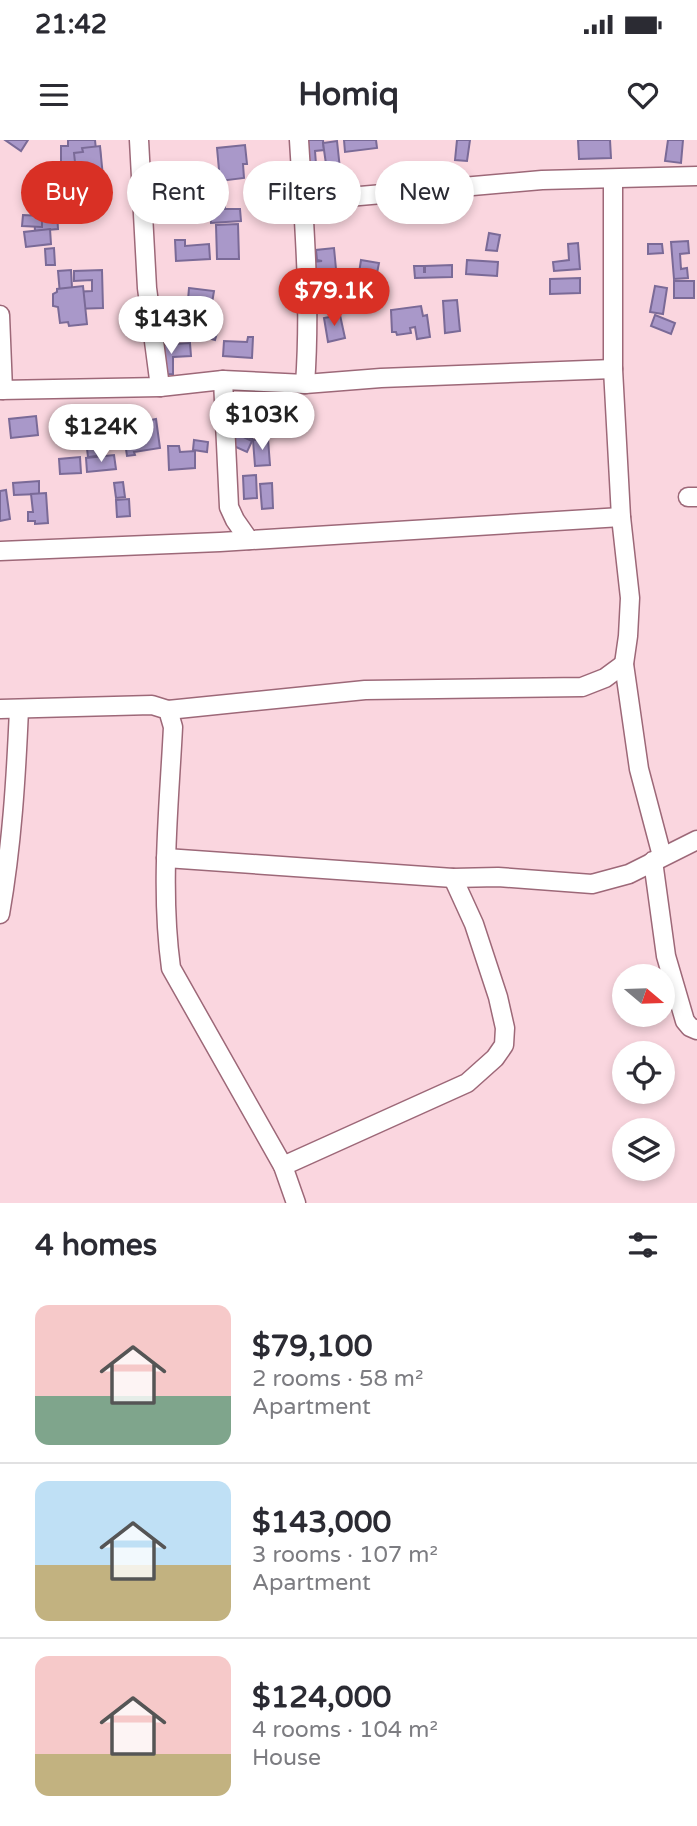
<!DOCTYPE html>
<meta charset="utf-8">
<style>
:root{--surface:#fff;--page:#f2f2f3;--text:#2b2b33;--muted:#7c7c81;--line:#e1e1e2;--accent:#d93025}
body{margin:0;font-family:"Varela Round",sans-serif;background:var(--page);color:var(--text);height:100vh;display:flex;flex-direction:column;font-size:26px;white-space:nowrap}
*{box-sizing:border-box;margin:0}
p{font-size:23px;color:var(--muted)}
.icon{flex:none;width:38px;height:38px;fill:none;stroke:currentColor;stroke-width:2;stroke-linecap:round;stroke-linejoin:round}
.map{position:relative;height:1063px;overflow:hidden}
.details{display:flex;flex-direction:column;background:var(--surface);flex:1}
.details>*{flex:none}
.banner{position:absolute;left:21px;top:21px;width:656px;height:63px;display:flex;gap:14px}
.needle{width:46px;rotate:109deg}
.tools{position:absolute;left:612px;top:824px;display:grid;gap:14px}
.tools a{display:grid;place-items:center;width:63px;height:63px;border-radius:50%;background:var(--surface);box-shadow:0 4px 10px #0003;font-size:35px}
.price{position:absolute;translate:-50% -60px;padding:0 16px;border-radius:24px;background:#fff;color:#222;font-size:23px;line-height:46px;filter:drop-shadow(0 2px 4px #0008)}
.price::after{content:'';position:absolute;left:50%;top:42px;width:21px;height:16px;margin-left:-10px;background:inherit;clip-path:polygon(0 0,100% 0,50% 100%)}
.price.active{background:var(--accent);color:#fff}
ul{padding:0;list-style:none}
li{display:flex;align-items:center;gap:21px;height:175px;padding:0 35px}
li+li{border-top:2px solid var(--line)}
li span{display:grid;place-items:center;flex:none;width:196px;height:140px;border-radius:14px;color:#555}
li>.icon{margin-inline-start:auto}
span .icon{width:84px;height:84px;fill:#fffc;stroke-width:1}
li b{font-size:30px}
h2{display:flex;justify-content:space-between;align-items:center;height:84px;padding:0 35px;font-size:30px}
.pill{padding:0 24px;border-radius:32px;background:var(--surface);box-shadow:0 4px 10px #0003;font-size:24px;line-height:63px}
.pill.active{background:var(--accent);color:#fff}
.status{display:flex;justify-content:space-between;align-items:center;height:49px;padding:0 35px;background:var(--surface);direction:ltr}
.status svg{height:19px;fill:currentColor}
header{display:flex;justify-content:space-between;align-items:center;height:91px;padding:0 35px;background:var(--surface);font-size:32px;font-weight:700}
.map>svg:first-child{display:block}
.building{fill:#a998c9;stroke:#7a6a97;stroke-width:2}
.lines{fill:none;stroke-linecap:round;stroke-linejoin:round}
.street-casing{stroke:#9d6878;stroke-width:21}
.street{stroke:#fff;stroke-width:18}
</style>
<div class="status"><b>21:42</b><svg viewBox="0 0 49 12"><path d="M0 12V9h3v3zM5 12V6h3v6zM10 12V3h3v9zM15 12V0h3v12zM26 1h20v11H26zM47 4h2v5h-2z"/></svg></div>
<header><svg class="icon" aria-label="menu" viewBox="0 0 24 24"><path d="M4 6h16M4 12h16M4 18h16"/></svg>Homiq<svg class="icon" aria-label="heart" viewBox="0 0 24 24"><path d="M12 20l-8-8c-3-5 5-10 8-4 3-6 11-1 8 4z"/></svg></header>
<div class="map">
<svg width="697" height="1063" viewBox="0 0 697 1063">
<rect width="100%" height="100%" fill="#fad6df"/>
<g class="building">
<path d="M5 0H28L21 11Z"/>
<path d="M68 0H95L96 10H100L101 24 90 25 91 37 61 35V6H68Z"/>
<path d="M305 0H323L324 10 315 11 316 24 303 25Z"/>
<path d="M344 0H376L377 8 345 12Z"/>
<path d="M457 0H470L467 21 455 20Z"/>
<path d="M578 0H610L611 18 579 19Z"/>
<path d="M668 0H683L681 23 665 21Z"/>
<path d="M337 1 340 29 327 31 323 3Z"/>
<path d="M245 5 247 24H243L244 38 220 41 217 8Z"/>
<path d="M100 6 104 47 78 50 74 13 83 12 82 8Z"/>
<path d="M223 48 225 69H240L241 81 211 83 209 49Z"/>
<path d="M69 52 71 82 55 83 54 53Z"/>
<path d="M56 57 58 89 35 91 33 58Z"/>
<path d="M208 60 209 79H201L200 61Z"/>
<path d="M23 75 42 76V87L22 86Z"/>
<path d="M238 84 239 119H217L216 85Z"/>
<path d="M50 89 51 104 26 107 24 92Z"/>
<path d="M489 93 500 95 497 111 486 110Z"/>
<path d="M175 100H185V106L209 104 210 119 176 121Z"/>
<path d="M688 101 689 113 680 114 681 129 687 128 688 138 674 139 671 102Z"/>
<path d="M578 103 580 129 554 131 553 122 569 120 568 104Z"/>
<path d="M648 104H662L663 113 648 114Z"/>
<path d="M54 108 55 125H46L45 109Z"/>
<path d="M334 108 338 150 312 153V122L322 121 317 120 316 110Z"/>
<path d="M361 120 379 123 374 148 363 146 365 134 359 133Z"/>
<path d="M467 120 498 122 497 136 466 134Z"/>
<path d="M452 125V137L415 138 414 126H424V132H425V126Z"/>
<path d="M71 130 73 165 61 166 58 131Z"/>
<path d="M102 130 103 168 74 169 73 152 92 151V140L74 141V131Z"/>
<path d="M580 138V153L550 154V139Z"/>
<rect x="674" y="141" width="20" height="17"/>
<path d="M83 146 87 184 69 186 68 182 60 183 58 167 53 166V154L57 152V149Z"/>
<path d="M655 146 667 148 663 174 650 172Z"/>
<path d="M189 148 214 151 212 163 188 160Z"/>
<path d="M366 154 367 168 346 170 345 156Z"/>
<path d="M457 160 460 191 445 193 443 161Z"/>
<path d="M421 166 423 176 427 175 430 197 417 199 415 187 410 188 411 193 397 195 396 192H392L391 170Z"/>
<path d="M181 175 219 186 215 200 176 189Z"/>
<path d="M340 175 345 198 328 202 324 178Z"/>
<path d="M655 175 675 183 671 194 651 186Z"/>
<path d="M248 197H253L252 218 223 216 224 201 247 202Z"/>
<path d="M190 203 191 216 173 217V234L158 235V205Z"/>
<path d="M36 276 38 295 11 298 9 279Z"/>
<path d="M156 279 160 308 134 312 135 315 127 316 123 289 141 286V282Z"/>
<path d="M241 281 257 288 252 299 235 292Z"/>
<path d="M233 292 252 301 247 312 227 303Z"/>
<path d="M268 299 270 325 255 326 253 300Z"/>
<path d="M86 300H95L97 316 88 317Z"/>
<path d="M194 300 208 302 207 312 193 310Z"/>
<path d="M168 306H179L180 312 195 311V328L169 330Z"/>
<path d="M114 315 116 329 87 332 86 318Z"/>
<path d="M80 317 81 333 60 334 59 319Z"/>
<path d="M256 335 257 358 244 359 243 336Z"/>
<path d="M39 341V354L14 355 13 343Z"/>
<path d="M123 342 125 357 116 358 114 343Z"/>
<path d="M272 343 273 368 262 369 260 344Z"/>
<path d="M6 350 10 379 0 381V351Z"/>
<path d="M46 353 48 383 35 384V381H28V372H33L31 354Z"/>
<path d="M129 359 130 376 117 377 116 360Z"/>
</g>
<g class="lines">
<defs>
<g id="street">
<path d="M139 0 147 148 160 247"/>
<path d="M299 0C304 82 311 162 305 244"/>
<path d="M613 39V229L621 377 630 458 628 496 624 524 639 629 662 716"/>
<path d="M303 61 542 40 697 36"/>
<path d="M0 175 3 250"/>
<path d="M223 240 229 367 235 380 249 400"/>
<path d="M0 250 160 247 223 240 305 244 381 238 613 229"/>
<path d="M688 357H697"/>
<path d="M0 411 220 402 621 377"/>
<path d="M0 569 152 565 168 570 173 587C169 667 160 748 171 828L283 1026 296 1063"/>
<path d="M168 570 365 550 582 547 605 538 624 524"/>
<path d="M166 718 453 738 498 737 592 744 629 734 697 700"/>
<path d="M653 721 666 816 685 881 690 887 697 890"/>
<path d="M0 774C12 705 16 638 19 569"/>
<path d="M283 1026 467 943 495 918 504 905 505 888 498 857 474 784 453 738"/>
</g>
</defs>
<use href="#street" class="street-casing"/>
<use href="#street" class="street"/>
</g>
</svg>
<div class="tools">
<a><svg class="needle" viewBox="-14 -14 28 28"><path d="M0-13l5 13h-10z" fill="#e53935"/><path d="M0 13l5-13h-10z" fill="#7c7c81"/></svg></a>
<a><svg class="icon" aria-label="locate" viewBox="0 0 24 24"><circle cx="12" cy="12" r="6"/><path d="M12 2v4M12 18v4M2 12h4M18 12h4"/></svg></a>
<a><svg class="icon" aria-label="layers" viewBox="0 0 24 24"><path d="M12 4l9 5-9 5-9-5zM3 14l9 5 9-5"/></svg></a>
</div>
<b class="price active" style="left:334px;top:188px">$79.1K</b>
<b class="price" style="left:171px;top:216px">$143K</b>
<b class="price" style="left:262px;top:312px">$103K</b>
<b class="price" style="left:101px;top:324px">$124K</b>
<div class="banner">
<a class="pill active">Buy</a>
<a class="pill">Rent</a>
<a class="pill">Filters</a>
<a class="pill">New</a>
</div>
</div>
<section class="details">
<h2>4 homes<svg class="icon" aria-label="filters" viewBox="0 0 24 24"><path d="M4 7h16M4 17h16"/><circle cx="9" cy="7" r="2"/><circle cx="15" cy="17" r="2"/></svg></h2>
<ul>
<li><span style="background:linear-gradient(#f6c9c9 65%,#7fa58c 0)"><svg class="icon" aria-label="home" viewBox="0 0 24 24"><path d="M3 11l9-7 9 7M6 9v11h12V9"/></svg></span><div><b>$79,100</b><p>2 rooms · 58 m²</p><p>Apartment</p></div></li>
<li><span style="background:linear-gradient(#bfe0f5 60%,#c2b280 0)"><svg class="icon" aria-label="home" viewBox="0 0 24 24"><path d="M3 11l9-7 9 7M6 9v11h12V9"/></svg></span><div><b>$143,000</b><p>3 rooms · 107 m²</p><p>Apartment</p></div></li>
<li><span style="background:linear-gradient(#f6c9c9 70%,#c2b280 0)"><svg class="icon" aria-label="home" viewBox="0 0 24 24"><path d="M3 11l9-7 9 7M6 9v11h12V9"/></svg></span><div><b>$124,000</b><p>4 rooms · 104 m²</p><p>House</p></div></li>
</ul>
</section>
